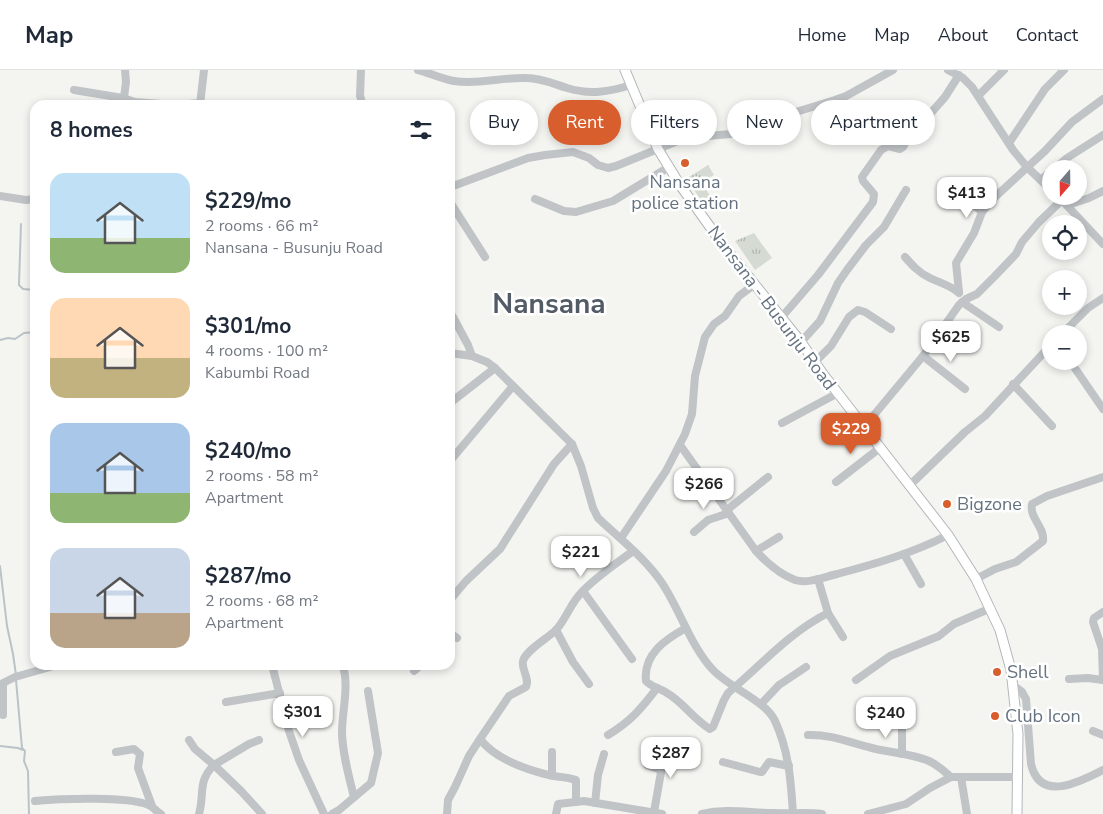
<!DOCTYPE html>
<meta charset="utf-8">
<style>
:root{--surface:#fff;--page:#f6f6f7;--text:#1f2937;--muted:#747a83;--line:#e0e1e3;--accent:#d95e2d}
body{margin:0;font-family:"Nunito Sans",sans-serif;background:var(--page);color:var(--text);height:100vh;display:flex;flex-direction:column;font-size:19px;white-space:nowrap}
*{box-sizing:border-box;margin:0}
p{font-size:16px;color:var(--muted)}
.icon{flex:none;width:28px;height:28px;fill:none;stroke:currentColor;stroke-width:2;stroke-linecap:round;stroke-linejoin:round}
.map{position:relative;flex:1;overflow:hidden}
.drawer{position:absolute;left:30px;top:30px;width:425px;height:570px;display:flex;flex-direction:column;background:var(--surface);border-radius:15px;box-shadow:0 2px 8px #0003}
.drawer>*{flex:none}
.hud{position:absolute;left:470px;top:30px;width:475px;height:45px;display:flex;gap:10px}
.needle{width:32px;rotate:200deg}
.controls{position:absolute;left:1042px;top:90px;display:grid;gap:10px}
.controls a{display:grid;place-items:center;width:45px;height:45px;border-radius:50%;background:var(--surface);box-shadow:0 2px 8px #0003;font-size:25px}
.price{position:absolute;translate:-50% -42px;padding:0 11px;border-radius:10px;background:#fff;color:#222;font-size:16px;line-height:32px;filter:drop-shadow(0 1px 2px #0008)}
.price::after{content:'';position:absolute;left:50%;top:30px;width:15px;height:11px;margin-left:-8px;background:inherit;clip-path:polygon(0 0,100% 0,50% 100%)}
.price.active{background:var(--accent);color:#fff}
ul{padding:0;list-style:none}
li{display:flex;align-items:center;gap:15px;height:125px;padding:0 20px}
li span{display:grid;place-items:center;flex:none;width:140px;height:100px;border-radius:15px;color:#555}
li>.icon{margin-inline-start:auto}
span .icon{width:60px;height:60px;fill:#fffc;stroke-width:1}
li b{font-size:21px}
h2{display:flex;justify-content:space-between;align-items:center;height:60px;padding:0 20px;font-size:21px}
.chip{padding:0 18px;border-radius:22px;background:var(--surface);box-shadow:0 2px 8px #0003;font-size:18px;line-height:45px}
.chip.active{background:var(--accent);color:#fff}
header{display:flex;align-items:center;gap:30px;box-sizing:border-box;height:70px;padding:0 25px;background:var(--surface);border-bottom:1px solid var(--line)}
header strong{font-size:24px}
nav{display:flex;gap:28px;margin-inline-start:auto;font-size:18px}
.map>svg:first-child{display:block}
.grass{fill:url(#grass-tufts)}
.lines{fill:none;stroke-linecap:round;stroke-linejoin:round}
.stream{stroke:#bac3c8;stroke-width:2}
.major-casing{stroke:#b3b7ba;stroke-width:11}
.minor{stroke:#c0c4c7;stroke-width:8}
.major{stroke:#fff;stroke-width:9}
.poi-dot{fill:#d95e2d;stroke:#fff;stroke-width:2}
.labels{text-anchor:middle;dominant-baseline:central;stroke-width:5;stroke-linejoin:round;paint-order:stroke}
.poi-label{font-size:18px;fill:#657380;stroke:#fff;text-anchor:start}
.street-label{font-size:18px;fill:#657380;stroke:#fff}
.town-label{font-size:28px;font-weight:bold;fill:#535c66;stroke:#fff}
</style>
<header>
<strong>Map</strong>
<nav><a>Home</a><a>Map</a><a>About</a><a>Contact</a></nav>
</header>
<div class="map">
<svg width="1103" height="744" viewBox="0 0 1103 744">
<defs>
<pattern id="grass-tufts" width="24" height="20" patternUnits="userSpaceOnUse" patternTransform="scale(1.25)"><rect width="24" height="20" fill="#d5dbd2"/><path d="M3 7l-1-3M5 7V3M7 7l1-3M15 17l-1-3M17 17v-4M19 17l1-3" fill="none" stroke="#b0b6b0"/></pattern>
</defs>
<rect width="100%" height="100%" fill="#f4f5f1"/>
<g class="grass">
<path d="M708 95 714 105 701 112 711 127 702 132 688 111 689 107Z"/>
<path d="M754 163 772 188 755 200 735 171Z"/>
</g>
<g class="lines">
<g class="stream">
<path d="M21 154 19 215 23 219 35 220"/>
<path d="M0 270 8 268 15 269 24 263 35 262"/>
<path d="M0 496 7 556 13 584 16 605"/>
<path d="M16 610 22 678 25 681 24 691 28 701 29 744"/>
<path d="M0 676 18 678 23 680"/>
</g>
<defs>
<path id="major" d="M625 0 658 79 680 115 723 175 801 272 823 304 948 465 976 509 1000 560 1011 600 1018 664 1017 744"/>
</defs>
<use href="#major" class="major-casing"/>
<g class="minor">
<path d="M361 0 360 26 363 35"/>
<path d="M418 0C430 3 442 9 454 11 478 15 502 7 527 8 541 8 554 14 567 18 589 25 609 22 631 15"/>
<path d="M948 0 963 8 972 17 1013 80 1027 97 1051 120"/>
<path d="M74 20 123 28 135 32 176 35 200 33"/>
<path d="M978 26 1004 0"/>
<path d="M123 35 126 12 125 0"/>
<path d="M200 35 204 0"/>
<path d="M1009 73 1045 19 1064 0"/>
<path d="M1054 99 1067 88 1103 65"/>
<path d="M1041 110 1051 101"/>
<path d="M948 111 982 142"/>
<path d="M450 116 456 115 528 88 545 85 573 82 589 88 598 95 608 98 616 96 685 68 731 64 750 56 835 30 846 26 893 0"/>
<path d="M0 126 26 130 35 129"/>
<path d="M1058 126 1103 174"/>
<path d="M535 129 564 141 576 142 613 131 669 97"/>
<path d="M450 132 485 187"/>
<path d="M1068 135 1089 128 1103 121"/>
<path d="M905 187C912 195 919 203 930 208 940 213 950 215 959 223"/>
<path d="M959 222 956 193 974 163 982 142 995 127 1045 81 1072 52 1103 29"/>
<path d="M962 232 999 257"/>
<path d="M453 247 468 275 472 286"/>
<path d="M781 248 818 205 873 132 874 124 863 111 862 107 881 80 888 76 900 79 903 77 914 57 930 44 945 27 959 5"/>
<path d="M1062 264 1088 238 1103 228"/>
<path d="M801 272 820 251 838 213 847 200 866 175 884 157 906 120"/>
<path d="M450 283 472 286 487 292 495 298 572 374 581 396 593 438 598 448C620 469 645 488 662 513 680 540 692 579 714 601 732 619 766 631 775 651 789 681 791 712 793 744"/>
<path d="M923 286 965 319"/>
<path d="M1070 291 1103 339"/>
<path d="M815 292 831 276 849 247 858 240 865 242 891 259"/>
<path d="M1013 314 1052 356"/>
<path d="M450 333 495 298"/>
<path d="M782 353 838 323"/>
<path d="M864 357 923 286 959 235 966 229 977 224 994 207 1016 184 1022 172 1039 152 1062 130"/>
<path d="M680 375 756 481C766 492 781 505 795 510 808 514 824 507 837 504 875 494 913 483 948 465"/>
<path d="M450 391 513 316"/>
<path d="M836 412 881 377"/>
<path d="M909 416 965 362 985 346 1051 275"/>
<path d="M727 440 768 407"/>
<path d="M694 462 708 450 729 443"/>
<path d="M621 468 666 401 685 364 692 344 695 306 705 267 714 254 725 246 739 226 755 214"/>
<path d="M756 481 779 467"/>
<path d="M904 484 921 514"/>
<path d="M976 509 995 499 1016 492 1043 471C1045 457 1029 448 1032 434L1047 426 1103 407"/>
<path d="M583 521 632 589"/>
<path d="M450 530 466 511 500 479 554 394 572 374"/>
<path d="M828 543 843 567"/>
<path d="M686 558C666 569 643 584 646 611 651 617 660 618 667 623 683 632 693 649 710 659L713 657 724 630 728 623C760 596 790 562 828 543L818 509"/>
<path d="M556 560 573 592 589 614"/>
<path d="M450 563 457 568"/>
<path d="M272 595 289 661 299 690 324 744"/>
<path d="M342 595C350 611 342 643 342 661 342 682 349 707 354 727"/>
<path d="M414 601 421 595"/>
<path d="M1069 609 1088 608 1103 610"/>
<path d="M856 610 890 586 939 566 954 554 991 538"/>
<path d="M1103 610 1102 579 1093 552 1094 548 1103 542"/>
<path d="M1013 615 1022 622 1026 629 1031 694C1040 733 1080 712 1103 700"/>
<path d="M226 632 280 623"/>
<path d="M761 634 779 615 806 597"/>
<path d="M902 641V684"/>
<path d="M3 645V613L15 607 57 595"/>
<path d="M1093 661 1103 665"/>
<path d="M608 665C631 651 641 639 657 618"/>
<path d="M808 665C832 664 853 674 876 679 894 683 912 684 929 691 938 695 944 701 951 707"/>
<path d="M480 669C496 690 527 700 553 706 560 707 568 707 576 710V732"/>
<path d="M189 670 195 679 214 695 249 674 259 670"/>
<path d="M647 681V695L661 700V702L654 742"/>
<path d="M116 682 134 679 140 684 138 698 152 736"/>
<path d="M552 682V705"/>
<path d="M723 692 760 702H762L769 692 789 696"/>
<path d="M961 707 967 744"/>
<path d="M35 731C56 729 136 725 152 737 155 739 157 742 161 744"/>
<path d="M595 733 598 705 604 684"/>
<path d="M199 744C205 723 197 712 214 695L241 721 262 744"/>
<path d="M332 744 339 740 371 713 378 683 368 621"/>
<path d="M447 744 448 730 455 717 469 686 480 669 509 626 526 617C530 608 521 600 523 591 526 580 548 568 556 560 567 548 571 532 582 522 597 506 616 494 633 481"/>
<path d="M556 744 558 734 584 731 662 744"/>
<path d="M702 744C727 738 749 743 774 743 790 744 806 742 822 744"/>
<path d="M868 744 906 734 930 718 951 707H1018"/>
</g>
<use href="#major" class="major"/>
</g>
<g class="poi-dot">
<circle cx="685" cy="93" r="5"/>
<circle cx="947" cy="434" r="5"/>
<circle cx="997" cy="602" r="5"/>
<circle cx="995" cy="646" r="5"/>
</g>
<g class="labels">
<g class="poi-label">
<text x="685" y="112" text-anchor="middle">Nansana<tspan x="685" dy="21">police station</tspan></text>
<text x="957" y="434">Bigzone</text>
<text x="1007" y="602">Shell</text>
<text x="1005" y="646">Club Icon</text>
</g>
<g class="street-label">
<text transform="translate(772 238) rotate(53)">Nansana - Busunju Road</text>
</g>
<g class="town-label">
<text x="549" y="234">Nansana</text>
</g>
</g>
</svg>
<div class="controls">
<a><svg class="needle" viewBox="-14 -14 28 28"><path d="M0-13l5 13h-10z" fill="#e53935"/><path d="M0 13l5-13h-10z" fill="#747a83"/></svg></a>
<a><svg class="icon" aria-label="locate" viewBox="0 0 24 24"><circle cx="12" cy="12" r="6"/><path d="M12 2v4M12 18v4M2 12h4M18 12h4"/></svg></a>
<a>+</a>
<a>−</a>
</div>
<b class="price" style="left:967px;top:149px">$413</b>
<b class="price" style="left:951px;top:293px">$625</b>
<b class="price active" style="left:851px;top:385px">$229</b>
<b class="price" style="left:704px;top:440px">$266</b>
<b class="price" style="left:581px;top:508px">$221</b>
<b class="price" style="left:303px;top:668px">$301</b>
<b class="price" style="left:886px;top:669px">$240</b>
<b class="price" style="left:671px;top:709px">$287</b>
<div class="hud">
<a class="chip">Buy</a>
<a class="chip active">Rent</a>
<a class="chip">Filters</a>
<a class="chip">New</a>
<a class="chip">Apartment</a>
</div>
<section class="drawer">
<h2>8 homes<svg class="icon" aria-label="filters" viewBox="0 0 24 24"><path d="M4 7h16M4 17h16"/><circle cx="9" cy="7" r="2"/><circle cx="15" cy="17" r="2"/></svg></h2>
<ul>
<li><span style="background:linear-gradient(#bfe0f5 65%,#8fb573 0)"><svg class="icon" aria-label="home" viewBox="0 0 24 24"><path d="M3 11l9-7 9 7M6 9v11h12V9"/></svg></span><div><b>$229/mo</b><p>2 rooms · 66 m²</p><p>Nansana - Busunju Road</p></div></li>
<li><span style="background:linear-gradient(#ffd9b3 60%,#c2b280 0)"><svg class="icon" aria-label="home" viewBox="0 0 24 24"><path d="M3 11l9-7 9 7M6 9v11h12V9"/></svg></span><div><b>$301/mo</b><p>4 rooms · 100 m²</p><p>Kabumbi Road</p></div></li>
<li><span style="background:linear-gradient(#a9c7e8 70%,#8fb573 0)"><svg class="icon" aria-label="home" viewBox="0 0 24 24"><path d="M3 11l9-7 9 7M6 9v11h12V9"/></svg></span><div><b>$240/mo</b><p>2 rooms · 58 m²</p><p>Apartment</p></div></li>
<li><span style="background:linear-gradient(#c9d6e8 65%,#b9a48a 0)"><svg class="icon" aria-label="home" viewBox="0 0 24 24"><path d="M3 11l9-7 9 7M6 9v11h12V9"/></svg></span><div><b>$287/mo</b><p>2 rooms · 68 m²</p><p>Apartment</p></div></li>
</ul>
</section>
</div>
